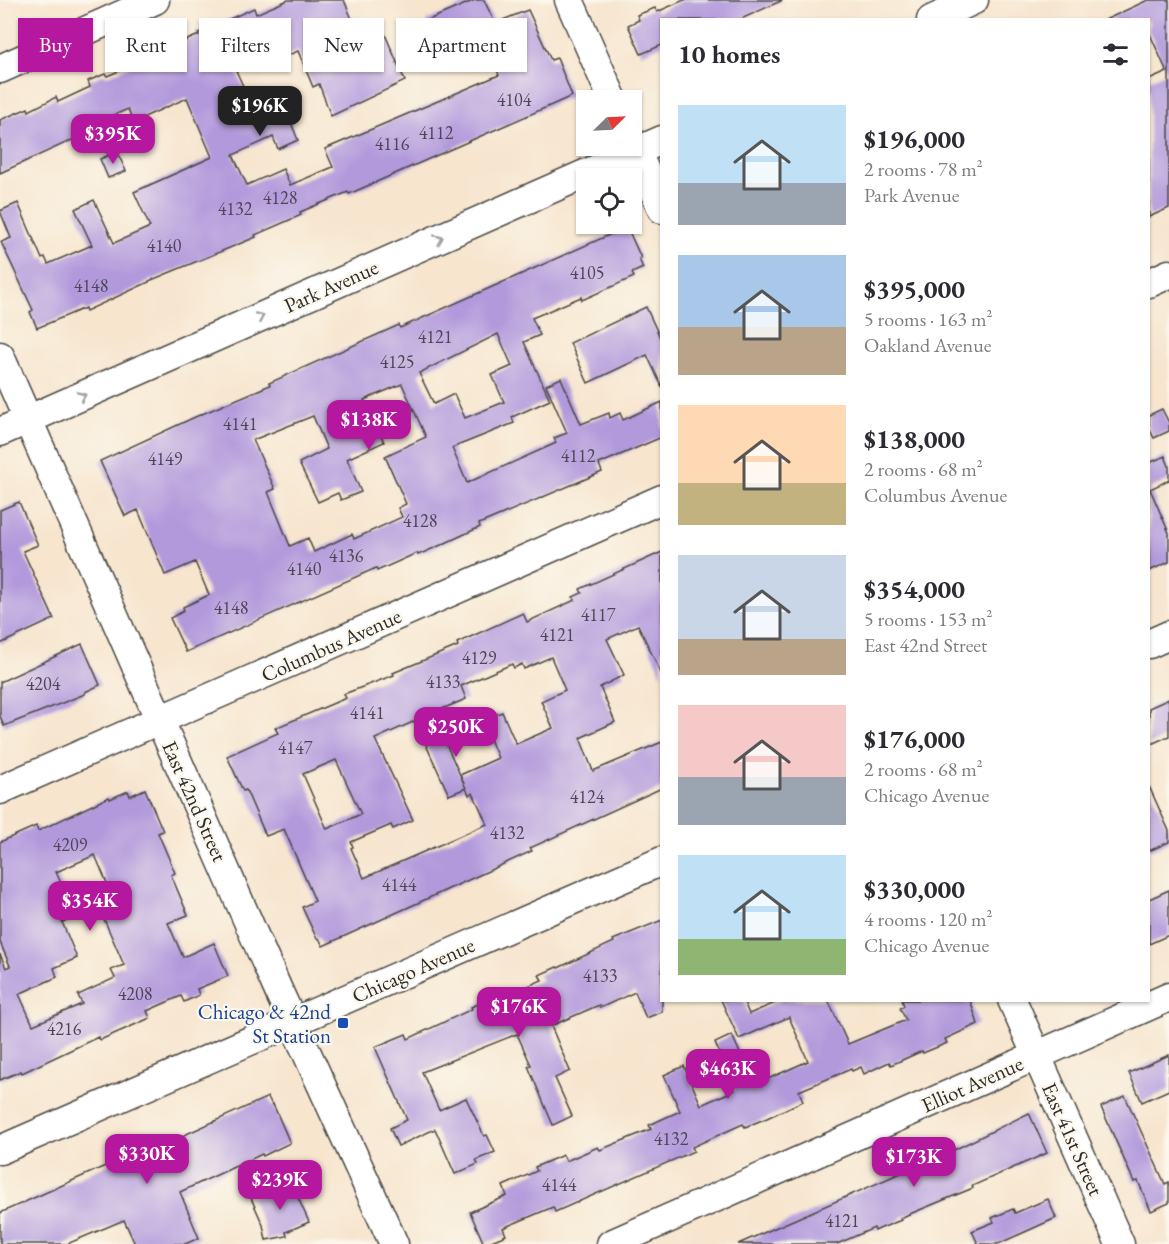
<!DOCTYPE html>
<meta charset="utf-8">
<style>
:root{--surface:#fff;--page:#f7f7f7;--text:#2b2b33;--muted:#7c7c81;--accent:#b5179e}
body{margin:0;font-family:"EB Garamond",serif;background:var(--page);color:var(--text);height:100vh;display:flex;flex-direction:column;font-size:22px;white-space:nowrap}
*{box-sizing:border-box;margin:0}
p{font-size:20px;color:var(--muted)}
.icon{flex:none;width:33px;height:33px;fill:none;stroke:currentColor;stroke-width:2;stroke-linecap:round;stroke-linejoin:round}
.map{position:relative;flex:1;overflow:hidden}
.side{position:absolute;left:660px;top:18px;width:490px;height:984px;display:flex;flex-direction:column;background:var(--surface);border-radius:0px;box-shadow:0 2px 4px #0004}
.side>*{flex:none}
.banner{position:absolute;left:18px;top:18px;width:552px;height:54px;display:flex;gap:12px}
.needle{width:39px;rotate:66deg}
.buttons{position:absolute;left:576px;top:90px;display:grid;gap:12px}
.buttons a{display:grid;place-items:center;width:66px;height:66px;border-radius:0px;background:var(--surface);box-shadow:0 2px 4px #0004;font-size:30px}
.price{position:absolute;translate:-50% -51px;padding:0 14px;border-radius:12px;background:var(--accent);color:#fff;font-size:20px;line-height:39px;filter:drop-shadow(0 2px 3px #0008)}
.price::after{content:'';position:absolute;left:50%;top:36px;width:18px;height:14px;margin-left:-9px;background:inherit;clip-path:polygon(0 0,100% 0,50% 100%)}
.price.selected{background:#222;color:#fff}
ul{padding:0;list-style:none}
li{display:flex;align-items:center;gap:18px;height:150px;padding:0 18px}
li span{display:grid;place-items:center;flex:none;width:168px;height:120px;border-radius:0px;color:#555}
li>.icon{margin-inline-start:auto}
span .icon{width:72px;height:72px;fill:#fffc;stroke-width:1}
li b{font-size:26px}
h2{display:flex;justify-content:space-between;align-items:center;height:72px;padding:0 18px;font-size:26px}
.pill{padding:0 21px;border-radius:0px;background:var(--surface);box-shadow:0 2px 4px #0004;font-size:21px;line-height:54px}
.pill.selected{background:var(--accent);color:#fff}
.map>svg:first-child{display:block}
.building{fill:#b299dc;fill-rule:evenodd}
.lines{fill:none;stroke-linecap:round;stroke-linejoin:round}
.minor-casing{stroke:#4a4743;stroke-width:31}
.minor{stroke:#fff;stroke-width:28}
.oneway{stroke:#a0a0a0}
.transit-dot{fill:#1a4fb4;stroke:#fbf7ec;stroke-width:2}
.labels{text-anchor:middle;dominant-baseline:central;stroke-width:4.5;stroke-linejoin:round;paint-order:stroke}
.number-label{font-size:18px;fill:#4d4657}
.street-label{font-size:21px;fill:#2b2b2b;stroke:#fbf7ec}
.transit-label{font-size:21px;fill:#164399;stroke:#fbf7ec;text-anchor:end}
</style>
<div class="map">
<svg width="1169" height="1244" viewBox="0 0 1169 1244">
<rect width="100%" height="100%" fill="#fbf7ec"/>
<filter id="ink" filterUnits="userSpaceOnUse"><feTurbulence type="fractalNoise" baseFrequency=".0167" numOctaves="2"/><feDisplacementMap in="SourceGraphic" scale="12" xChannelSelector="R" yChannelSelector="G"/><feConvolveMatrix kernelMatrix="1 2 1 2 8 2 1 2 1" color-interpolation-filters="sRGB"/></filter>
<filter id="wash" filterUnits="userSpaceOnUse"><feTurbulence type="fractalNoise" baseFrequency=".008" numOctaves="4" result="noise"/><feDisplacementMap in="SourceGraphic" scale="24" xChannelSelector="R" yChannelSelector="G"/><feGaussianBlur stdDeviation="1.35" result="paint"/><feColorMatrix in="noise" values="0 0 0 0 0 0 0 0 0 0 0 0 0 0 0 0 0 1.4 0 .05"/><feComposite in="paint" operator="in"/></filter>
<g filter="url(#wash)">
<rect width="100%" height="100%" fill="#f7e5ce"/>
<g id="blocks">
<g class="building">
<path d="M288 0H344L361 41 384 32 405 81 331 116 319 84 313 87 298 51 286 56 281 44 233 64 249 99 268 91 280 119 288 115 298 140 278 149 273 137 233 155 247 185 283 169 290 185 333 167 325 149 499 75 485 42 445 62 426 21 475 0H484L495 23 528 10 551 60 557 58 572 96 349 194 348 192 300 212 301 215 255 235 256 237 149 281V282L86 311 85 308 37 328 30 312 33 310 1 242 11 238 0 211 18 203 42 259 45 257 48 264 92 245 75 209 94 200 114 243 150 227 134 192 212 157 187 98 133 122 128 109 82 129 79 132 81 136 0 173V120L28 108 29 111 56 97 58 102 90 87 88 81 105 74 107 76 164 52 163 50 199 35 198 33 254 8 256 14Z"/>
<path d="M684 0H783L739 20H662V45L641 54 628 25 639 20 637 15 655 8 657 12Z"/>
<path d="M1148 0H1169V208L1149 217V80L1167 72 1149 32V20H1105Z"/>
<path d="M117 152 126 171 108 178 100 159Z"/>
<path d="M627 227 641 258 639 259 643 268 632 273 634 277 582 300 581 297 532 318 540 335 524 342 550 400 512 417 514 423 452 448 467 483 556 443 554 438 567 433 546 385 561 378 581 424 609 413 610 418 620 413 623 420 662 402V437L599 464 602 472 479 524 480 527 441 545 418 555 417 553 377 571 376 568 186 652 170 618 184 611 183 607 209 595 195 562 165 575 138 510 125 516 100 461 195 417 270 385 269 383 399 325 400 328ZM498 334 512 366 492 375 504 402 465 418 454 394 434 404 419 373ZM402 384 426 437 385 456 406 504 398 508 402 517 354 539 352 534 314 552 308 538 290 546 268 492 275 489 253 440 313 416 327 449 299 463 318 502 338 493 341 500 361 492 347 459 384 442 364 400Z"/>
<path d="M646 307 662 342V387L647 355 588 383 570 343Z"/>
<path d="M1162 409 1169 423V431L1154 438 1149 428V415Z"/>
<path d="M1165 456 1169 466V480L1150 489 1169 533V562L1149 571V463Z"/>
<path d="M19 502 38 545 23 551 54 619 0 644V510Z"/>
<path d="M662 552V675L638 625 607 639 624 675 600 687 615 722 580 738 593 771 662 742V788L530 848 532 851 497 867 323 946 319 938 317 939 302 907 315 901 284 829 266 836 246 790 243 791 227 756 278 733 275 728 346 698 344 694 394 675 393 673 458 646 457 643 523 613 527 622 575 600 573 597 582 593 580 589ZM551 657 565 690 541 701 553 728 516 744 502 712 482 720 498 758 460 775 469 795 473 793 487 824 364 878 351 848 353 847 351 842 391 825 393 829 413 820 375 739 415 721 449 795 466 788 432 713 466 699 461 686 512 664 514 668 522 664 524 669ZM336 760 361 814 327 829 303 774Z"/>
<path d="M82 644 100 685 85 692V694L4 726 0 716V682Z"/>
<path d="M1169 699V736L1149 745V708Z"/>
<path d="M1149 786 1169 831V842L1149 851Z"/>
<path d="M145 789 163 831 158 833 175 873 171 875 188 915 168 923 183 957 214 943 228 976 197 989 199 995 184 1002 181 996 147 1011 150 1018 100 1040 98 1037 22 1073 21 1071 0 1080V954L6 968 10 966 0 942V842L36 826 38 831 109 797 110 799 128 791 130 796ZM95 855 109 888 93 894 124 965 111 970 115 978 78 995 82 1004 33 1025 19 994 57 977 54 968 77 958 62 922 76 917 56 872Z"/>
<path d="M1169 890V935L1149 944V899Z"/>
<path d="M662 920V1012L646 1018 635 992 600 1008 599 1005 551 1026 570 1071 555 1078 572 1116 553 1125 528 1066 531 1065 517 1034 422 1072 439 1110 466 1098 484 1136 487 1135 495 1152 476 1160 478 1164 455 1174 435 1129 398 1146 390 1128 407 1120 375 1047 406 1034 408 1039 472 1009 471 1007 491 999 492 1002 542 980 539 975 557 967 558 968 614 942 613 940Z"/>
<path d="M721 1000H743L749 1014 782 1000H828L848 1044 906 1020 900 1008 904 1006 902 1000H970L978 1024 945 1039 947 1043 923 1053 922 1051 891 1065 889 1062 864 1074 861 1067 852 1071 851 1069 799 1091 803 1101 767 1118 745 1127 743 1124 692 1147 694 1151 555 1212 553 1207 503 1228 506 1235 484 1244 470 1212 507 1196 503 1186 537 1171 535 1167 563 1155 566 1161 598 1147 600 1150 651 1129 649 1125 680 1111 664 1075 684 1066 701 1105 735 1090 715 1043 732 1035 754 1085 808 1061 789 1017 739 1039Z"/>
<path d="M1169 1055V1090L1142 1102 1129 1073Z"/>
<path d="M1125 1096 1165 1184 1169 1182V1203L1151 1211 1138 1181 1134 1182 1101 1107Z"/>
<path d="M268 1097 272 1105 273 1104 290 1143 263 1156 262 1154 180 1192 199 1238 185 1244H135L124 1220 67 1244H0V1213L121 1159 158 1144 160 1146Z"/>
<path d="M1029 1113 1047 1153 972 1186 973 1188 900 1218 901 1220 879 1229 875 1231 874 1228 837 1244H738L901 1173 900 1171 956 1149Z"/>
<path d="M290 1180 309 1222 286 1232 287 1236 266 1240 263 1225 251 1198Z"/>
<path d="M1048 1199 1056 1218 998 1244H978L972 1231 994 1222 992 1218 1013 1209 1015 1213Z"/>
</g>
</g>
</g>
<g filter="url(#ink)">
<use href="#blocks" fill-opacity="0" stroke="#4a4743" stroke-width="1.5"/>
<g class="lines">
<defs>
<g id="minor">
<path d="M569 0 613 100"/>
<path d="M931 20 974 0"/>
<path d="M0 69 155 0"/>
<path d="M632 141 662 209"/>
<path d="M1149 283 1169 274"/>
<path d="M0 356 279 992 394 1244"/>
<path d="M0 432 662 140"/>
<path d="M1149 644 1169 635"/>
<path d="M0 790 662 499"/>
<path d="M1012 1000 1120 1244"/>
<path d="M0 1150 662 861"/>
<path d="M611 1244 1169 997"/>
</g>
</defs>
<use href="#minor" class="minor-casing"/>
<use href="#minor" class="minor"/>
</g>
<defs><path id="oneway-chevron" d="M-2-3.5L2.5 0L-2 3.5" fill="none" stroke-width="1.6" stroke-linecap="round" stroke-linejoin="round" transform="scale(1.5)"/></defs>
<g class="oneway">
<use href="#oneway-chevron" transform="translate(439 239) rotate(-24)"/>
<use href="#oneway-chevron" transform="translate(260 317) rotate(-24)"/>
<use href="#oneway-chevron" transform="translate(82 396) rotate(-24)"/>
</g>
</g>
<rect class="transit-dot" x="337" y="1017" width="12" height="12" rx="3"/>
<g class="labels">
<g class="number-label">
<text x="514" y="99">4104</text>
<text x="436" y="132">4112</text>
<text x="392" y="143">4116</text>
<text x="280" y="197">4128</text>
<text x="235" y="208">4132</text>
<text x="164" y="245">4140</text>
<text x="587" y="272">4105</text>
<text x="91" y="285">4148</text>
<text x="435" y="336">4121</text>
<text x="397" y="361">4125</text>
<text x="240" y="423">4141</text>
<text x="578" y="455">4112</text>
<text x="165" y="458">4149</text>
<text x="420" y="520">4128</text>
<text x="346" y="555">4136</text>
<text x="304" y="568">4140</text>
<text x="231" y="607">4148</text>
<text x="598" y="614">4117</text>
<text x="557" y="634">4121</text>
<text x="479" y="657">4129</text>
<text x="443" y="681">4133</text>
<text x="43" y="683">4204</text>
<text x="367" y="712">4141</text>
<text x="295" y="747">4147</text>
<text x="587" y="796">4124</text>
<text x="507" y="832">4132</text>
<text x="70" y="844">4209</text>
<text x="399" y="884">4144</text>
<text x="600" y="975">4133</text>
<text x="135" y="993">4208</text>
<text x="64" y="1028">4216</text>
<text x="671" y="1138">4132</text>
<text x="559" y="1184">4144</text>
<text x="842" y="1220">4121</text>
</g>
<g class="street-label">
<text transform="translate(331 286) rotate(-24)">Park Avenue</text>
<text transform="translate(331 645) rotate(-24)">Columbus Avenue</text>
<text transform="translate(195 801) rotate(66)">East 42nd Street</text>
<text transform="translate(413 970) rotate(-24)">Chicago Avenue</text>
<text transform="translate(972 1084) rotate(-24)">Elliot Avenue</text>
<text transform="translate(1073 1139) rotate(66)">East 41st Street</text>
</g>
<g class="transit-label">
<text x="331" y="1011">Chicago &amp; 42nd<tspan x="331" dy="24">St Station</tspan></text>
</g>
</g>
</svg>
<div class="buttons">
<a><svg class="needle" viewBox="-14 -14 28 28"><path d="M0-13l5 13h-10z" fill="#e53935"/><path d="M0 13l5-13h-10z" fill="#7c7c81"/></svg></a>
<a><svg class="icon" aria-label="locate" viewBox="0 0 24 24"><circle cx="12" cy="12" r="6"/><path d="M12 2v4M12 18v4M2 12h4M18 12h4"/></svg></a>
</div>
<b class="price selected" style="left:260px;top:137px">$196K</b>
<b class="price" style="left:113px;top:165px">$395K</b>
<b class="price" style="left:369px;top:451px">$138K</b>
<b class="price" style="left:456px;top:758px">$250K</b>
<b class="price" style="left:90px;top:932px">$354K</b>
<b class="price" style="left:519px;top:1038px">$176K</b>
<b class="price" style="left:728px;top:1100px">$463K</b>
<b class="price" style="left:147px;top:1185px">$330K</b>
<b class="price" style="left:914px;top:1188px">$173K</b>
<b class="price" style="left:280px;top:1211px">$239K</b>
<div class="banner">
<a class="pill selected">Buy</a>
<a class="pill">Rent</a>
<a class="pill">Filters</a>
<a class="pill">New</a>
<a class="pill">Apartment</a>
</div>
<section class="side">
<h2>10 homes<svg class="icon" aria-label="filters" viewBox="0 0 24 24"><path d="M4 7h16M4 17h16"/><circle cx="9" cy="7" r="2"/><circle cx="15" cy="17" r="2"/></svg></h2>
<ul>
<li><span style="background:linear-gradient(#bfe0f5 65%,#9aa5b1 0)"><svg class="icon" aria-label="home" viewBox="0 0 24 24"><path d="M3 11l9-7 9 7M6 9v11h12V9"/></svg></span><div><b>$196,000</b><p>2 rooms · 78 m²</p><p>Park Avenue</p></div></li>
<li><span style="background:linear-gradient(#a9c7e8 60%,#b9a48a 0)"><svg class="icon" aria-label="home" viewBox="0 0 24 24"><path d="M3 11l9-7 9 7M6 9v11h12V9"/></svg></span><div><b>$395,000</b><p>5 rooms · 163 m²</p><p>Oakland Avenue</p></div></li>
<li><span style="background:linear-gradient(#ffd9b3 65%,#c2b280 0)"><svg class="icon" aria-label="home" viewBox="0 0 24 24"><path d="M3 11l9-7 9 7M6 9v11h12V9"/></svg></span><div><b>$138,000</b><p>2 rooms · 68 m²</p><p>Columbus Avenue</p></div></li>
<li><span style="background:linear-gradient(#c9d6e8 70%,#b9a48a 0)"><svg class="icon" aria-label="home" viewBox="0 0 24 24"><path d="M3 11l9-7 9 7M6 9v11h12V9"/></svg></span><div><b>$354,000</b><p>5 rooms · 153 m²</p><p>East 42nd Street</p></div></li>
<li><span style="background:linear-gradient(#f6c9c9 60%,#9aa5b1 0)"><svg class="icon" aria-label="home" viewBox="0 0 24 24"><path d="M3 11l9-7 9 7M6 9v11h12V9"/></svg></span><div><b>$176,000</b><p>2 rooms · 68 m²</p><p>Chicago Avenue</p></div></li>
<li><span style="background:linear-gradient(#bfe0f5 70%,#8fb573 0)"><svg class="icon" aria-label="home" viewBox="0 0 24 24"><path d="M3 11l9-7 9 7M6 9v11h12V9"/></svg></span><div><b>$330,000</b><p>4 rooms · 120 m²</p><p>Chicago Avenue</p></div></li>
</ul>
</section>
</div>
